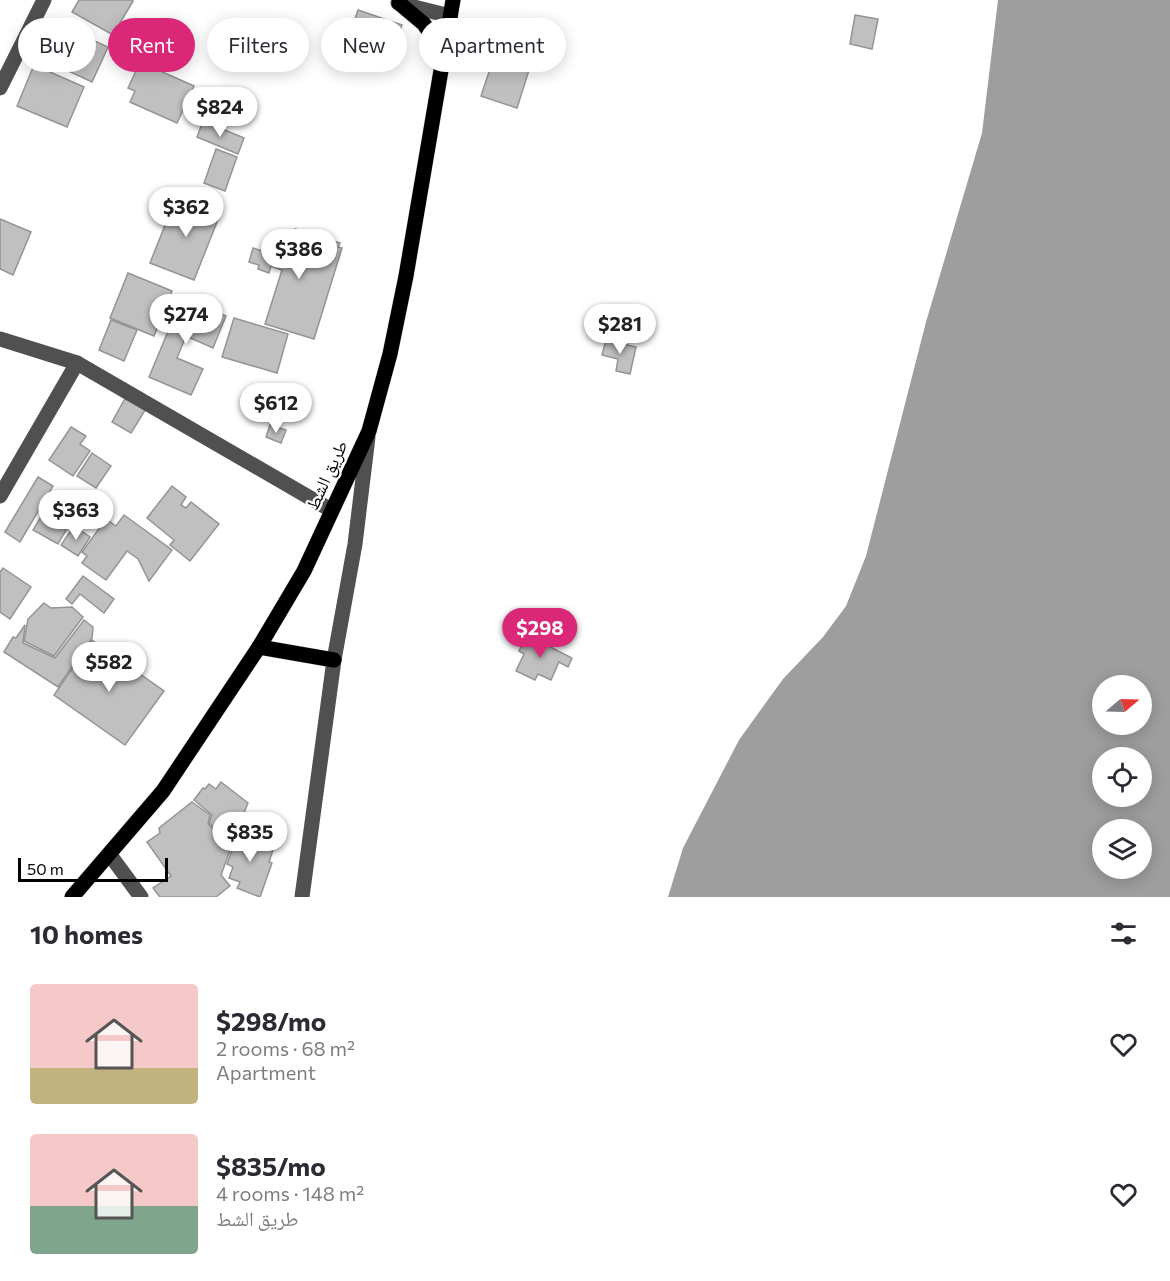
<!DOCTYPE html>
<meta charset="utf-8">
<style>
:root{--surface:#fff;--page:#f2f2f3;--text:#2b2b33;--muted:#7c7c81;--accent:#db2777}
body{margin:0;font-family:Commissioner,"Noto Naskh Arabic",sans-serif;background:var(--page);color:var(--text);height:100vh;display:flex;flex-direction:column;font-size:22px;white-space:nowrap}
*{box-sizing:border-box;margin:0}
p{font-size:20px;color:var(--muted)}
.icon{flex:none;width:33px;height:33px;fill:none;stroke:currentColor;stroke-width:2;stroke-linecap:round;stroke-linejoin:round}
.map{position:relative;height:897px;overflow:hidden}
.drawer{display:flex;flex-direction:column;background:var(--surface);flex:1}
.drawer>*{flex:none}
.guide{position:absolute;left:18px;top:18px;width:600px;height:54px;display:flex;gap:12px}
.needle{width:39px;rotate:71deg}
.buttons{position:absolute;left:1092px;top:675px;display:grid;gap:12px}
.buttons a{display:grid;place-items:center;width:60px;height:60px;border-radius:50%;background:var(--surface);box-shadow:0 3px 15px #0003;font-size:30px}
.scale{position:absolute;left:18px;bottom:15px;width:150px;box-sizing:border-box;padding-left:6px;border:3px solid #000;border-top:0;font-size:16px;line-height:21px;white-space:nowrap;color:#000;-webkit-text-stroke:4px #fff;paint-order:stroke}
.price{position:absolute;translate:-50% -51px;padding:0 14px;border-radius:21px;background:#fff;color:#222;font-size:20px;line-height:39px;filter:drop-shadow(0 2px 3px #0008)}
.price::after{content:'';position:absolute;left:50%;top:36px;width:18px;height:14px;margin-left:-9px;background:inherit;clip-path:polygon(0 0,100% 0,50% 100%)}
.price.current{background:var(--accent);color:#fff}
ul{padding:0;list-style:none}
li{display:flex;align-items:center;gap:18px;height:150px;padding:0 30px}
li span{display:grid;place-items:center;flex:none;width:168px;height:120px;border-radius:6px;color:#555}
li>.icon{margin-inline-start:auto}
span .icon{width:72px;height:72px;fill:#fffc;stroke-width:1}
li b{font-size:26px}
h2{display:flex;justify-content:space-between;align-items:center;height:72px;padding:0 30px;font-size:26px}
.chip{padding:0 21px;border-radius:27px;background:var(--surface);box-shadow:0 3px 15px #0003;font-size:21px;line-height:54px}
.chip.current{background:var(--accent);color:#fff}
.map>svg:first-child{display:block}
.water{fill:#9e9e9e;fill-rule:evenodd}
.building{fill:#c0c0c0;stroke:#949494;stroke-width:1.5}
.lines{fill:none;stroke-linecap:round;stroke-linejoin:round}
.major-casing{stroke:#dbdbdb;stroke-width:16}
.minor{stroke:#505050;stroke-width:15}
.major{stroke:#000;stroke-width:15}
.labels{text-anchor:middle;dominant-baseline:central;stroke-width:4.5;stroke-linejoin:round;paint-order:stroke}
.street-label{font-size:18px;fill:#000;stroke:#fff}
</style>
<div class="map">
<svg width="1170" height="897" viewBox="0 0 1170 897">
<rect width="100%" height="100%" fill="#fff"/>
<path class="water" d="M998 0H1170V897H668L683 848 739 740 783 679 823 637 846 606 866 556 926 322 982 133ZM1102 686H1142V724H1102ZM1102 758H1142V796H1102ZM1102 830H1142V868H1102Z"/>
<g class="building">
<path d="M79 0H132L133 1 113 35 72 12Z"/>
<path d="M358 10 402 25 391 55 348 39Z"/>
<path d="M855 15 878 19 872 49 850 44Z"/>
<path d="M71 30 108 47 92 82 66 70 72 58 60 53Z"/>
<path d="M486 42 503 47 500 57 530 67 517 108 481 96 492 63 480 60Z"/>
<path d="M140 62 194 86 177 123 130 102 135 91 128 88Z"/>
<path d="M34 65 84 87 67 127 17 106Z"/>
<path d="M203 121 244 138 238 154 197 137Z"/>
<path d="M216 149 237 157 225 191 204 183Z"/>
<path d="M177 195 221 212 194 280 150 263Z"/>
<path d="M0 219 31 232 13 275 0 269Z"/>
<path d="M295 229 340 243 338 247 342 248 314 339 265 324 282 270 271 266 269 273 258 269 259 265 249 262 253 248 262 251 265 242 276 246 278 239 283 241 285 234 293 236Z"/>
<path d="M128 273 172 291 154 336 110 318Z"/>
<path d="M182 298 226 316 213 348 186 336 177 358 203 369 191 395 149 377Z"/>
<path d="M234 318 288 334 277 373 222 357Z"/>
<path d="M111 320 137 330 124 361 99 350Z"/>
<path d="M606 340 636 347 630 374 616 371 618 359 602 355Z"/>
<path d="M127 395 147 407 131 433 112 422Z"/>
<path d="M270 425 286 430 281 443 266 437Z"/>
<path d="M71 427 86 436 80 444 90 451 73 476 49 460Z"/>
<path d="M92 453 111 466 96 488 77 476Z"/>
<path d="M38 477 53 486 20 542 5 532Z"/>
<path d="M172 486 186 497 181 505 186 508 191 502 219 524 190 561 170 545 174 540 147 518Z"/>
<path d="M70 499 80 506 58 544 33 530 51 500 65 508Z"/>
<path d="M124 515 172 550 149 581 138 559 127 551 106 580 82 563 87 556 82 552 106 519 116 526Z"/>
<path d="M74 526 90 537 78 556 61 545Z"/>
<path d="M3 568 31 587 10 619 0 612V572Z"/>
<path d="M83 576 114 599 104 613 80 594 72 604 66 599Z"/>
<path d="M44 603 51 608 72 607 83 617 54 656 24 641 28 619Z"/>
<path d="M84 620 93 627 92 638 58 687 4 652 13 637 16 638 25 625 23 643 55 658Z"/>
<path d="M527 635 572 658 568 667 559 662 551 680 538 674 535 680 516 671 524 654 519 651Z"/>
<path d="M92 640 164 691 125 745 54 695Z"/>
<path d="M221 782 248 803 232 843 209 823 212 815 194 800 203 788 205 789 209 784 216 789Z"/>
<path d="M192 802 210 815 208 824 232 845 221 875 230 886 216 897H160L153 888 171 876 147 842 160 833 159 828Z"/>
<path d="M239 832 253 837 254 834 260 836 258 841 274 847 269 862 272 863 260 897 237 888 240 882 229 878 233 867 227 864Z"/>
</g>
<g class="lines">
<defs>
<g id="major">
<path d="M399 3 424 24 444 54"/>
<path d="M259 647 334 660"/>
<path d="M72 897 163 791 259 647 304 571 369 431 390 354 406 276 453 0"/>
</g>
</defs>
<use href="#major" class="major-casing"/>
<g class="minor">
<path d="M398 3 450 16"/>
<path d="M0 88 44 0"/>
<path d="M0 339 77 363 331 510"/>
<path d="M0 496 77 363"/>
<path d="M110 855 141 897"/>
<path d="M302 897 334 660 355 544 368 437"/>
</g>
<use href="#major" class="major"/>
</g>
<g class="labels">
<g class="street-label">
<text transform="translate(326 475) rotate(-65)">طريق الشط</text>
</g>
</g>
</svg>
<div class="buttons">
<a><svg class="needle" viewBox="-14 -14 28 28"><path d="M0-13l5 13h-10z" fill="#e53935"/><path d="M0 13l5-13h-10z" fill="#7c7c81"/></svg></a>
<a><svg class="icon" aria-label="locate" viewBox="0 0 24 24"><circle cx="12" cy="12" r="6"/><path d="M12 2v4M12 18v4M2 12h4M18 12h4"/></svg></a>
<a><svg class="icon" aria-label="layers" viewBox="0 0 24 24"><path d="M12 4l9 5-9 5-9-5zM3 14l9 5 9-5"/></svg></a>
</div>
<div class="scale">50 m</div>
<b class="price" style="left:220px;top:138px">$824</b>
<b class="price" style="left:186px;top:238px">$362</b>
<b class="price" style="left:299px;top:280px">$386</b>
<b class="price" style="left:186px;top:345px">$274</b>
<b class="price" style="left:620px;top:355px">$281</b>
<b class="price" style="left:276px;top:434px">$612</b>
<b class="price" style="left:76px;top:541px">$363</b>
<b class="price current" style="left:540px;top:659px">$298</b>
<b class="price" style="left:109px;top:693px">$582</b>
<b class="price" style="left:250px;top:863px">$835</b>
<div class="guide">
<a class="chip">Buy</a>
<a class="chip current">Rent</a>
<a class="chip">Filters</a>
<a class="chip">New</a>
<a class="chip">Apartment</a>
</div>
</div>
<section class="drawer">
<h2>10 homes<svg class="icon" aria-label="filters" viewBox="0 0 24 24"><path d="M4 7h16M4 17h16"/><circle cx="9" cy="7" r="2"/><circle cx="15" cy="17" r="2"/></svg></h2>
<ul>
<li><span style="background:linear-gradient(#f6c9c9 70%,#c2b280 0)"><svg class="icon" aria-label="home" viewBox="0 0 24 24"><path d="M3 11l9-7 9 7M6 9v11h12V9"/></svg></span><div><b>$298/mo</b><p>2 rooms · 68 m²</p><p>Apartment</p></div><svg class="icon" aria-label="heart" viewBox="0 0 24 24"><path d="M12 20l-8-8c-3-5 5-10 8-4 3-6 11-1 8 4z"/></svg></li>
<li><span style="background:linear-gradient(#f6c9c9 60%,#7fa58c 0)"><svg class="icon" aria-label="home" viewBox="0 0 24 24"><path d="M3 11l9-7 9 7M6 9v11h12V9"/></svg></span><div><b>$835/mo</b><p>4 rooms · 148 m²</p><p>طريق الشط</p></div><svg class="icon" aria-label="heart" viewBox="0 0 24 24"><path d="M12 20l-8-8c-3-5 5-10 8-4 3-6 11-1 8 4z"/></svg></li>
</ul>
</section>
